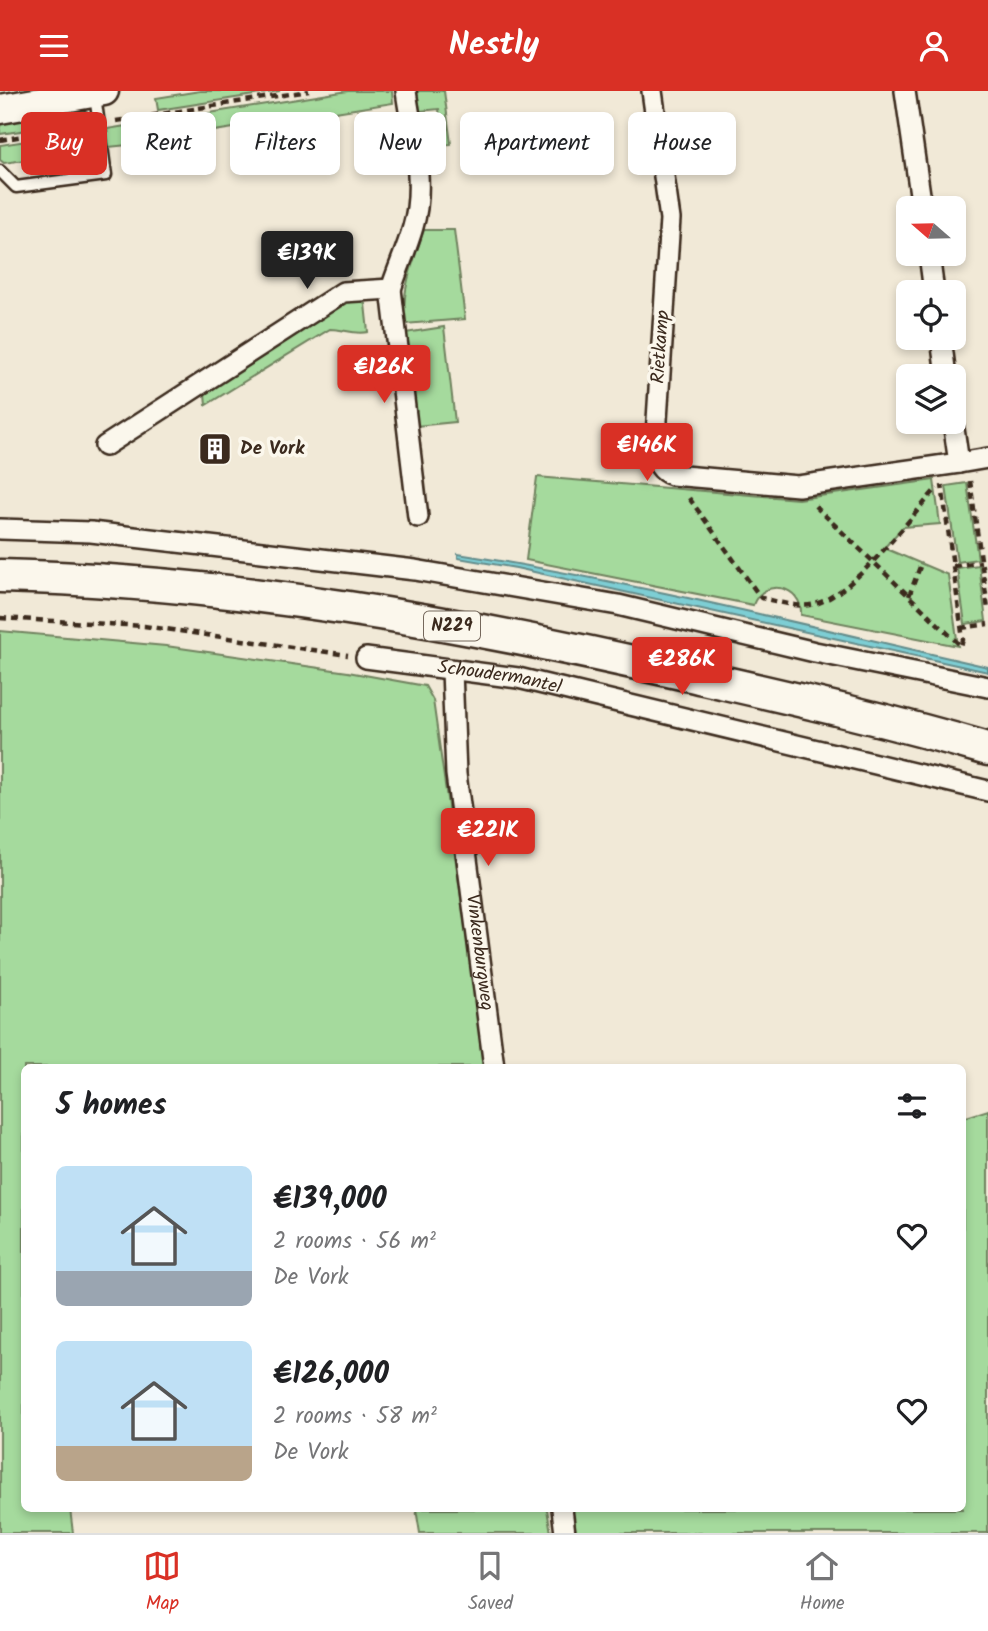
<!DOCTYPE html>
<meta charset="utf-8">
<style>
:root{--surface:#fff;--page:#f2f2f2;--text:#202124;--muted:#757577;--line:#e0e0e0;--accent:#d93025}
body{margin:0;font-family:Kalam,sans-serif;background:var(--page);color:var(--text);height:100vh;display:flex;flex-direction:column;font-size:26px;white-space:nowrap}
*{box-sizing:border-box;margin:0}
p{font-size:23px;color:var(--muted)}
.icon{flex:none;width:38px;height:38px;fill:none;stroke:currentColor;stroke-width:2;stroke-linecap:round;stroke-linejoin:round}
.map{position:relative;flex:1;overflow:hidden}
.drawer{position:absolute;left:21px;top:973px;width:945px;height:448px;display:flex;flex-direction:column;background:var(--surface);border-radius:10px;box-shadow:0 4px 10px #0003}
.drawer>*{flex:none}
.top-card{position:absolute;left:21px;top:21px;width:947px;height:63px;display:flex;gap:14px}
.needle{width:46px;rotate:290deg}
.controls{position:absolute;left:896px;top:105px;display:grid;gap:14px}
.controls a{display:grid;place-items:center;width:70px;height:70px;border-radius:10px;background:var(--surface);box-shadow:0 4px 10px #0003;font-size:35px}
.price{position:absolute;translate:-50% -60px;padding:0 16px;border-radius:7px;background:var(--accent);color:#fff;font-size:23px;line-height:46px;filter:drop-shadow(0 2px 4px #0008)}
.price::after{content:'';position:absolute;left:50%;top:42px;width:21px;height:16px;margin-left:-10px;background:inherit;clip-path:polygon(0 0,100% 0,50% 100%)}
.price.active{background:#222;color:#fff}
ul{padding:0;list-style:none}
li{display:flex;align-items:center;gap:21px;height:175px;padding:0 35px}
li span{display:grid;place-items:center;flex:none;width:196px;height:140px;border-radius:10px;color:#555}
li>.icon{margin-inline-start:auto}
span .icon{width:84px;height:84px;fill:#fffc;stroke-width:1}
li b{font-size:30px}
h2{display:flex;justify-content:space-between;align-items:center;height:84px;padding:0 35px;font-size:30px}
.tag{padding:0 24px;border-radius:10px;background:var(--surface);box-shadow:0 4px 10px #0003;font-size:24px;line-height:63px}
.tag.active{background:var(--accent);color:#fff}
header{display:flex;justify-content:space-between;align-items:center;height:91px;padding:0 35px;background:var(--accent);color:#fff;font-size:32px;font-weight:800}
.tab-bar{display:flex;justify-content:space-around;align-items:center;height:98px;border-top:2px solid var(--line);background:var(--surface);font-size:19px;color:var(--muted)}
.tab-bar a{display:grid;justify-items:center;gap:4px}
.tab-bar .active{color:var(--accent)}
.map>svg:first-child{display:block}
.green{fill:#a5da9d;stroke:#70825e;stroke-width:2}
.water{fill:#7dced4;stroke:#638c8b;stroke-width:2}
.lines{fill:none;stroke-linecap:round;stroke-linejoin:round}
.lane-casing{stroke:#3b2a1e;stroke-width:15}
.street-casing{stroke:#3b2a1e;stroke-width:24}
.secondary-casing{stroke:#3b2a1e;stroke-width:33}
.primary-casing{stroke:#3b2a1e;stroke-width:37}
.path{stroke:#3b2a1e;stroke-width:4.5;stroke-dasharray:7 5;stroke-linecap:butt}
.lane{stroke:#fbf7ec;stroke-width:10}
.street{stroke:#fbf7ec;stroke-width:19}
.secondary{stroke:#fbf7ec;stroke-width:28}
.primary{stroke:#fbf7ec;stroke-width:32}
.labels{text-anchor:middle;dominant-baseline:central;stroke-width:7;stroke-linejoin:round;paint-order:stroke}
.shield{fill:#fbf7ec;stroke:#75685c;stroke-width:2}
.shield-label{font-size:18px;font-weight:bold;fill:#3b2a1e}
.street-label{font-size:19px;fill:#3b2a1e;stroke:#fbf7ec}
.poi-label{font-size:19px;font-weight:bold;fill:#3b2a1e;stroke:#fbf7ec;text-anchor:start}
</style>
<header><svg class="icon" aria-label="menu" viewBox="0 0 24 24"><path d="M4 6h16M4 12h16M4 18h16"/></svg>Nestly<svg class="icon" aria-label="person" viewBox="0 0 24 24"><circle cx="12" cy="8" r="4"/><path d="M4 21q1-7 8-7t8 7"/></svg></header>
<div class="map">
<svg width="988" height="1442" viewBox="0 0 988 1442">
<rect width="100%" height="100%" fill="#f1e9d7"/>
<filter id="ink" filterUnits="userSpaceOnUse"><feTurbulence type="fractalNoise" baseFrequency=".0143" numOctaves="2"/><feDisplacementMap in="SourceGraphic" scale="14" xChannelSelector="R" yChannelSelector="G"/><feConvolveMatrix kernelMatrix="1 2 1 2 8 2 1 2 1" color-interpolation-filters="sRGB"/></filter>
<g filter="url(#ink)">
<g class="green">
<path d="M200 0H280L158 19 156 7Z"/>
<path d="M348 0H392L393 12 163 48 159 30Z"/>
<path d="M417 0H444L451 53 444 54 439 18 420 20Z"/>
<path d="M84 18 88 30 0 43V31Z"/>
<path d="M144 32 147 52 109 56 107 38Z"/>
<path d="M92 40 94 59 4 72 0 69V54Z"/>
<path d="M424 139H454L465 228 405 233C401 199 413 171 424 139Z"/>
<path d="M355 208 365 213 368 241C353 244 345 238 330 238L206 314 205 302 344 211Z"/>
<path d="M444 236 455 331 416 335 405 242Z"/>
<path d="M537 386 798 408 934 389 940 433 903 436 884 457 948 484 958 555 801 524C803 494 763 486 753 514L526 469Z"/>
<path d="M967 392 978 468 957 471 946 395Z"/>
<path d="M979 474 986 530 965 533 957 477Z"/>
<path d="M0 540 166 555 348 581 425 595 433 609 485 976H24V1418H70L73 1442H0Z"/>
<path d="M988 1019V1442H576L572 1418H962L963 1027Z"/>
<path d="M416 1418H547L551 1442H420Z"/>
</g>
<path class="water" d="M458 463C636 491 812 536 988 576V581L516 477 458 467Z"/>
<g class="lines">
<defs>
<path id="lane" d="M0 80 16 96 106 84 95 5"/>
<g id="street">
<path d="M652 0 670 128 655 360C656 371 661 381 672 384L798 395 959 372 953 331"/>
<path d="M905 0 922 117"/>
<path d="M929 163 934 201"/>
<path d="M391 198 418 426"/>
<path d="M941 247 946 285"/>
<path d="M105 355 343 201 391 198C398 177 407 157 413 136 426 92 412 44 406 0"/>
<path d="M959 372 988 367"/>
<path d="M0 438 91 441 415 479 618 514 815 561 988 596"/>
<path id="s1" d="M366 567 518 587 988 700"/>
<path id="s2" d="M452 579 456 683 494 976"/>
<path d="M562 1418 565 1442"/>
</g>
<path id="secondary" d="M0 18 104 0"/>
<path id="primary" d="M0 485C232 490 464 532 690 584 791 607 889 629 988 658"/>
</defs>
<use href="#lane" class="lane-casing"/>
<use href="#street" class="street-casing"/>
<use href="#secondary" class="secondary-casing"/>
<use href="#primary" class="primary-casing"/>
<g class="path">
<path d="M116 30 309 0"/>
<path d="M0 49 83 35"/>
<path d="M970 390 988 518"/>
<path d="M689 407 761 507C778 510 798 518 815 513 855 502 908 429 937 397"/>
<path d="M815 415 961 555 963 549 942 394"/>
<path d="M953 475 981 471"/>
<path d="M909 505 921 473"/>
<path d="M0 527 144 535 348 564"/>
<path d="M961 537 988 533"/>
</g>
<use href="#lane" class="lane"/>
<use href="#street" class="street"/>
<use href="#secondary" class="secondary"/>
<use href="#primary" class="primary"/>
</g>
</g>
<defs>
<symbol id="building-square" viewBox="-11 -11 22 22"><rect x="-9" y="-9" width="18" height="18" rx="4" fill="#3b2a1e" stroke="#fbf7ec"/><path d="M-4-6H4V6H1V3H-1V6H-4ZM-2.5-4.3h1.7v1.8h-1.7ZM.8-4.3h1.7v1.8H.8ZM-2.5-1h1.7V.8h-1.7ZM.8-1h1.7V.8H.8Z" fill="#fff"/></symbol>
</defs>
<g fill-rule="evenodd">
<use href="#building-square" x="196" y="339" width="38" height="38"/>
</g>
<g class="labels">
<rect class="shield" x="424" y="520.5" width="56" height="29" rx="5"/>
<g class="shield-label">
<text x="452" y="535">N229</text>
</g>
<g class="street-label">
<text transform="translate(661 256) rotate(-86)">Rietkamp</text>
<text stroke="none"><textPath href="#s1" startOffset="135">Schoudermantel</textPath></text>
<text stroke="none"><textPath href="#s2" startOffset="284">Vinkenburgweg</textPath></text>
</g>
<g class="poi-label">
<text x="240" y="358">De Vork</text>
</g>
</g>
</svg>
<div class="controls">
<a><svg class="needle" viewBox="-14 -14 28 28"><path d="M0-13l5 13h-10z" fill="#e53935"/><path d="M0 13l5-13h-10z" fill="#757577"/></svg></a>
<a><svg class="icon" aria-label="locate" viewBox="0 0 24 24"><circle cx="12" cy="12" r="6"/><path d="M12 2v4M12 18v4M2 12h4M18 12h4"/></svg></a>
<a><svg class="icon" aria-label="layers" viewBox="0 0 24 24"><path d="M12 4l9 5-9 5-9-5zM3 14l9 5 9-5"/></svg></a>
</div>
<b class="price active" style="left:307px;top:200px">€139K</b>
<b class="price" style="left:384px;top:314px">€126K</b>
<b class="price" style="left:647px;top:392px">€146K</b>
<b class="price" style="left:682px;top:606px">€286K</b>
<b class="price" style="left:488px;top:777px">€221K</b>
<div class="top-card">
<a class="tag active">Buy</a>
<a class="tag">Rent</a>
<a class="tag">Filters</a>
<a class="tag">New</a>
<a class="tag">Apartment</a>
<a class="tag">House</a>
</div>
<section class="drawer">
<h2>5 homes<svg class="icon" aria-label="filters" viewBox="0 0 24 24"><path d="M4 7h16M4 17h16"/><circle cx="9" cy="7" r="2"/><circle cx="15" cy="17" r="2"/></svg></h2>
<ul>
<li><span style="background:linear-gradient(#bfe0f5 75%,#9aa5b1 0)"><svg class="icon" aria-label="home" viewBox="0 0 24 24"><path d="M3 11l9-7 9 7M6 9v11h12V9"/></svg></span><div><b>€139,000</b><p>2 rooms · 56 m²</p><p>De Vork</p></div><svg class="icon" aria-label="heart" viewBox="0 0 24 24"><path d="M12 20l-8-8c-3-5 5-10 8-4 3-6 11-1 8 4z"/></svg></li>
<li><span style="background:linear-gradient(#bfe0f5 75%,#b9a48a 0)"><svg class="icon" aria-label="home" viewBox="0 0 24 24"><path d="M3 11l9-7 9 7M6 9v11h12V9"/></svg></span><div><b>€126,000</b><p>2 rooms · 58 m²</p><p>De Vork</p></div><svg class="icon" aria-label="heart" viewBox="0 0 24 24"><path d="M12 20l-8-8c-3-5 5-10 8-4 3-6 11-1 8 4z"/></svg></li>
</ul>
</section>
</div>
<nav class="tab-bar">
<a class="active"><svg class="icon" aria-label="map" viewBox="0 0 24 24"><path d="M3 6l6-2 6 2 6-2v14l-6 2-6-2-6 2zM9 4v14M15 6v14"/></svg>Map</a>
<a><svg class="icon" aria-label="saved" viewBox="0 0 24 24"><path d="M7 4h10v16l-5-4-5 4z"/></svg>Saved</a>
<a><svg class="icon" aria-label="home" viewBox="0 0 24 24"><path d="M3 11l9-7 9 7M6 9v11h12V9"/></svg>Home</a>
</nav>
